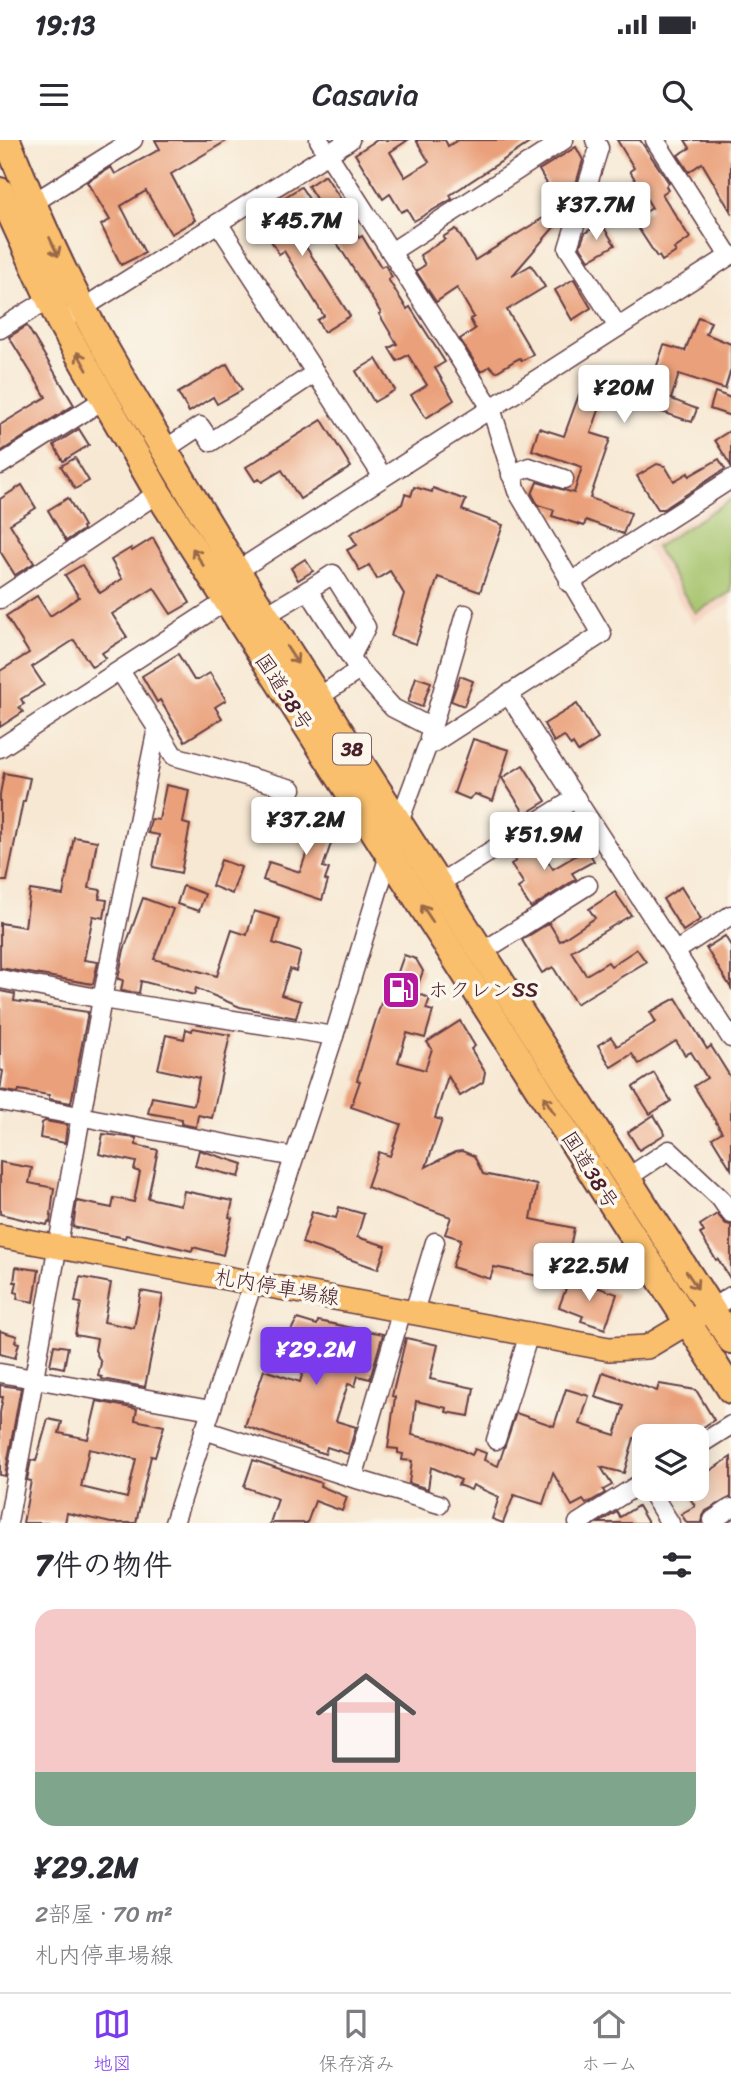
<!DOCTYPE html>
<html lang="ja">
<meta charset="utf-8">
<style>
:root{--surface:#fff;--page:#f7f7f7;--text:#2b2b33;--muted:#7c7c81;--line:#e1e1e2;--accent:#7c3aed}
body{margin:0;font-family:Sriracha,"Klee One",sans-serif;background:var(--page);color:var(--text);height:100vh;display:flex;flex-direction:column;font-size:26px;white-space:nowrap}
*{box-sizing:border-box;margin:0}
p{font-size:23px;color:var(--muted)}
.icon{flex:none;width:38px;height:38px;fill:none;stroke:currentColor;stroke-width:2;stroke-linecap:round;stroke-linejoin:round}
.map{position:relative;height:1383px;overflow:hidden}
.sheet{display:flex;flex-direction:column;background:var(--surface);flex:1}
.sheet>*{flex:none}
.fabs{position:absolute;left:632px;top:1284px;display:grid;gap:14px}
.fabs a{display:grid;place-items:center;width:77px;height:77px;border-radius:14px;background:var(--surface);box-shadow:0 4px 18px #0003;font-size:35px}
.price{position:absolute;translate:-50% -60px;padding:0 16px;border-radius:7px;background:#fff;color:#222;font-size:23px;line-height:46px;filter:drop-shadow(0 2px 4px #0008)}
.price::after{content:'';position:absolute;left:50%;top:42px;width:21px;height:16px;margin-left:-10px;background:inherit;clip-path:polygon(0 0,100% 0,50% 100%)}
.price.on{background:var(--accent);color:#fff}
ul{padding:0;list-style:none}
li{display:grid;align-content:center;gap:14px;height:371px;padding:0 35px}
li span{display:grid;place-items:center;height:217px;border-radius:21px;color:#555}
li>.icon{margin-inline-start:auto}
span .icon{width:126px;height:126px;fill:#fffc;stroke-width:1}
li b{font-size:30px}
h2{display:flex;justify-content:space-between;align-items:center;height:84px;padding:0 35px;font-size:30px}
.status{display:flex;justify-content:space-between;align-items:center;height:49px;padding:0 35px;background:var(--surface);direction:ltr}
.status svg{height:19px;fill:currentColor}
header{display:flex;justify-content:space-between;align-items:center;height:91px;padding:0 35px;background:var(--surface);font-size:32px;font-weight:600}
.dock{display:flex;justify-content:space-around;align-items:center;height:98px;border-top:2px solid var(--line);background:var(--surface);font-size:19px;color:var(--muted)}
.dock a{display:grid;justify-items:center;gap:4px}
.dock .on{color:var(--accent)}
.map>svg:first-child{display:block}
.built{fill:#f4d3c0}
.green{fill:#a4c36b;stroke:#77714b;stroke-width:2}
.building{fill:#eaa07a;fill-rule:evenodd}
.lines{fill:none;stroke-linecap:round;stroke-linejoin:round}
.minor-casing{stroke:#643d44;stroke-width:21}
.major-casing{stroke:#643d44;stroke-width:26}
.highway-casing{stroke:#643d44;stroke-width:30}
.minor{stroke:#fff;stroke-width:18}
.major{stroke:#f9bf6d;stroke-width:23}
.highway{stroke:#f9bf6d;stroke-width:26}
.oneway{stroke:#996749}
.labels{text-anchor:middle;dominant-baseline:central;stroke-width:7;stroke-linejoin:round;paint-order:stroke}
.shield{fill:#fbf7ec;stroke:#7f6065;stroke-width:2}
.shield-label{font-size:19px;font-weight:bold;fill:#4a1f2b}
.street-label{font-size:21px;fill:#4a1f2b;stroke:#fbf7ec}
.poi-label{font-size:21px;fill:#4a1f2b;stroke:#fbf7ec;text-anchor:start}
</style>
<div class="status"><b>19:13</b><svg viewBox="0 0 49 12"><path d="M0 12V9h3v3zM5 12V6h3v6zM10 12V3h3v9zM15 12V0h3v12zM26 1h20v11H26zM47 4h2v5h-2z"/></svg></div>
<header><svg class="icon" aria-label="menu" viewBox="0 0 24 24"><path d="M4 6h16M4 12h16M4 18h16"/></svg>Casavia<svg class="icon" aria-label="search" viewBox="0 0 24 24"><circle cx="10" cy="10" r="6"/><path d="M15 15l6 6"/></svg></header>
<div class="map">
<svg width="731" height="1383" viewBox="0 0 731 1383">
<rect width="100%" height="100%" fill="#fbf7ec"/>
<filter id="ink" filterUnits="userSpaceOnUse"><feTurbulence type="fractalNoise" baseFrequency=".0143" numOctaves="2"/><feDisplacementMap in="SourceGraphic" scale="14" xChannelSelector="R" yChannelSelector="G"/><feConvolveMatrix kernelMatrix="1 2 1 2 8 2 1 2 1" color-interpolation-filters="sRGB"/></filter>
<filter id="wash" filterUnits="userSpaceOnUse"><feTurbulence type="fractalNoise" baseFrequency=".00686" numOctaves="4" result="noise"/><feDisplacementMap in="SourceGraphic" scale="28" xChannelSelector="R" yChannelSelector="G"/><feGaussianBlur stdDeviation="1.57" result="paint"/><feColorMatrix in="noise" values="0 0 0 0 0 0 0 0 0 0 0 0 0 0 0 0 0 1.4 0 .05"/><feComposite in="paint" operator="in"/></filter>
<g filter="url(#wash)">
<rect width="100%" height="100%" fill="#f7e8d3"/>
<path class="built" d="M731 352V463L693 483 645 407Z"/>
<path class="green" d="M731 359V452L695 473 656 407Z"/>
<g id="blocks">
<g class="building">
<path d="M155 0H228L171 34 195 80 171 94 146 51 121 66 145 113 121 125 101 85 110 80 87 42 111 27 115 34 160 9Z"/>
<path d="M377 0H408L390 12 405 37 429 22 416 0H445L448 6 458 0H534L450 55 452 59 414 81 407 69 401 72 390 54 383 59 355 14Z"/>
<path d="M617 0H640L669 43 666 46 668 50 662 54 690 98 674 109 676 112 662 121 659 116 657 117 633 80 652 68 630 31 634 28Z"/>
<path d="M685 0H728L731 5V72L702 23 689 32 678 15 690 8Z"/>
<path d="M576 7 583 20 568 71 512 136 531 125 545 147 507 170 533 214 522 221 520 218 516 220 496 232 490 226 481 232 460 199 475 189 470 179 474 177 457 148 436 162 416 131 425 125 420 115 445 99 443 97 456 89 475 120 556 70 544 60 551 52 547 49 549 47 539 30Z"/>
<path d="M325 35 342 61 338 63 359 98 362 96 381 127 385 125 392 137 388 139 407 169 410 167 445 222 435 228 454 260 426 278 411 255 427 245 408 215 397 221 389 208 397 204 379 174 381 173 325 84 330 81 308 46Z"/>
<path d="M602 43 623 77 606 87 593 65 600 44Z"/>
<path d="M301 47 309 59 285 74 350 176 324 192 317 180 324 176 284 111 279 114 256 75Z"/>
<path d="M601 83 615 105 589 120 580 106 585 93Z"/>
<path d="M574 139 591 168 572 180 555 150Z"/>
<path d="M698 177 711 182 706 194 731 204V229L725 249 679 234 671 259 697 269 692 282 605 253 591 293 610 299 590 358 631 373 623 394 586 380 584 386 552 376 554 370 538 365 532 354 537 342 574 353 582 327 532 310 539 288 564 296 581 249 588 251 594 235 648 252 664 205 685 211Z"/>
<path d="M27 186 74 265 0 312V285L46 257 9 197Z"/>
<path d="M376 219 395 250 374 262 356 231Z"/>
<path d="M227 224 242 250 217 264 213 257 189 272 178 253Z"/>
<path d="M715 252 731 258V276L710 269Z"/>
<path d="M322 280 351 327 300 359 282 330 262 342 259 339 255 341 246 327Z"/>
<path d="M79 289 89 305 63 321 54 305Z"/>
<path d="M731 290V326L715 300Z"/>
<path d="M75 318 89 341 75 349 61 326Z"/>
<path d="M719 319 725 329 664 369H658L637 336 657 324 665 326 674 341 688 333 689 336Z"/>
<path d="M22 345 36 368 10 384 34 423 15 435 0 411V359Z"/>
<path d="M414 347 432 352 433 348 466 360 462 370 503 385 480 452 438 437 416 504 391 496 404 454 390 431 377 439 369 425 360 431 347 410 357 405 350 394 402 364 405 354 411 356Z"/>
<path d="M68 358 84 386 82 387 83 390 66 401 48 370Z"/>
<path d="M153 398 190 463 171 474 154 448 112 474 127 497 102 513 106 518 92 527 74 500 32 527 44 545 21 559 24 564 19 567 23 572 0 587V531L29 513 6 476 37 456 50 476 79 457 65 435 82 425 100 453 122 439 111 420 131 408 132 411Z"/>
<path d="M305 419 313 431 298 440 291 428Z"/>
<path d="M178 514 194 540H198L210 533 226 560 215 567 222 578 185 601 160 560 157 562 142 536Z"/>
<path d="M460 536 473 541 464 566 451 561Z"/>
<path d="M416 537 431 542 422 567 408 562Z"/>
<path d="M577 564 598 599 578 612 573 604 571 606 564 596 554 602 544 584Z"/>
<path d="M473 599 509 610 493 661 475 654 469 659 454 653Z"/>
<path d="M523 625 546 661 525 674 502 638Z"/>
<path d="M4 633 30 638 25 661H23L7 741H0V654Z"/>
<path d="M166 645 189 650 183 683 190 685 181 733 153 727 159 695 148 693 151 679 159 680Z"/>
<path d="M283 673 307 680 310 673 326 679 324 684 336 689 323 727 329 729 325 740 328 741 322 760 263 740 269 722 300 732 309 706 299 702 302 694 279 686Z"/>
<path d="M74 697 97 701 89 748 101 750 99 759 107 760 104 778 93 776 84 820 98 822 93 844 0 828V783L25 787 30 750 63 755Z"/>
<path d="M533 698 553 729 587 709 594 721 572 733 576 739 531 768 518 748 524 744 511 724 516 721 511 712Z"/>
<path d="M221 720 241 727 232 754 212 746Z"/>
<path d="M183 746 205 754 199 771 177 764Z"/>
<path d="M681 747 701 779 683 791 663 759Z"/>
<path d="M615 752 631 775 571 811 586 835 608 822 611 826 637 809 646 822 576 864 553 827 542 833 522 800 549 783 560 801 595 778 589 769Z"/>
<path d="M143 758 173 769 154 819 217 836 232 790 247 795 254 771 280 779 273 803 301 812 296 831 290 829 281 855 301 861 296 878 240 867 196 848 194 855 141 841 139 853 121 851 123 840 118 839 124 810Z"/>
<path d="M725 796 731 806V848L706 808Z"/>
<path d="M404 815 416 819 423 831 415 853 430 858 426 869 433 871 425 898 407 893 398 922 425 930 432 909 427 902 460 881 475 906 471 909 485 932 483 942 460 956 448 936 435 978 442 980 426 1027 455 1012 462 1011 474 1016 483 1034 537 1045 531 1079 574 1088 563 1141 494 1127 490 1139 452 1127 461 1099 445 1094 451 1077 367 1047 379 1012 390 1016 401 984 351 967 360 941 357 940 387 844 393 846Z"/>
<path d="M0 851 15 854 14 861 88 872 71 963 49 959V955L19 950 18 953 0 950 3 931 0 930Z"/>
<path d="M676 858 707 909 711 906 731 938V1029L712 998 722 992 694 946 707 938 691 912 685 915 676 901 639 924 632 914 611 927 598 905 611 897 617 906 656 882 650 872Z"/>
<path d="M193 888 230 895 212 978 198 975 196 987 181 984 182 979 148 973 152 957 194 965 199 938 158 929 166 895 184 899 186 889 192 891Z"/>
<path d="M654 933 671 961 650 974 633 947Z"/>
<path d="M654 975 665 994 639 1010 628 992Z"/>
<path d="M45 981 67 985 65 1003 40 998 42 983Z"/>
<path d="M103 994 136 998V1005L158 1010 148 1058 181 1065 184 1051 233 1061 229 1077 232 1078 223 1115 193 1107 192 1111 126 1095 125 1098 73 1087 77 1061 112 1068 114 1058 134 1062 140 1032 134 1030 136 1022 99 1014Z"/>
<path d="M199 1010 243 1024 239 1037 195 1026Z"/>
<path d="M0 1022 32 1028 29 1043 54 1048 50 1083 48 1082 47 1085 0 1074Z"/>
<path d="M339 1067 364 1074 357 1097 386 1106 378 1129 302 1103 312 1072 336 1078Z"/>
<path d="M717 1074 726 1084 731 1085V1140L718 1119 716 1120 700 1094 704 1092 700 1085Z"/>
<path d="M16 1127 39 1130 34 1162 17 1159 18 1153 15 1152 17 1142H14Z"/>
<path d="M80 1137 111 1143 104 1182 134 1188 141 1151 163 1155 145 1247 102 1239V1237L98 1236 101 1223 95 1210 97 1199 75 1195 81 1163 75 1162Z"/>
<path d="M570 1138 617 1154 605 1189 581 1181 583 1176 559 1167Z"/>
<path d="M297 1179 317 1185 318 1181 383 1194 370 1239 358 1236 355 1246 348 1244 336 1281 356 1287 348 1314 327 1307 325 1314 245 1286 264 1230 300 1242 309 1211 285 1202Z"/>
<path d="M0 1191 17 1196 15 1202 19 1203 15 1218 0 1214Z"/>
<path d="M406 1198 438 1205 430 1239 474 1248 469 1276 446 1272 447 1268 416 1261 412 1295 444 1302 472 1315 475 1309 486 1313 484 1320 498 1326 516 1273 554 1286 566 1249 589 1256 580 1284 615 1295 624 1266 595 1257 603 1232 657 1251 659 1244 696 1250 714 1280 688 1297 634 1298 624 1333 601 1327 612 1345 603 1350 605 1353 586 1364 583 1360 572 1366 553 1333 543 1364 514 1355 503 1383 492 1379 499 1357 473 1345 471 1350 458 1345 461 1340 431 1327 428 1349 409 1343 412 1321 402 1320 403 1314 398 1313V1309L388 1308 395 1257 392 1256Z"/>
<path d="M54 1205 68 1207 64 1228 50 1225Z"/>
<path d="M0 1245 21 1248 5 1336 0 1335V1273L3 1257H0Z"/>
<path d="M97 1261 137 1269 135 1280 164 1286 155 1317 151 1316 136 1383H111L67 1373 65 1383H23L31 1341 27 1340 31 1320 36 1321 48 1279 62 1282 59 1293 88 1299ZM89 1309 136 1319 127 1358 81 1347Z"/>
<path d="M731 1317V1357L706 1371 703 1376 702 1383H687L681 1374 695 1366 684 1349H696V1318L708 1332Z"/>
<path d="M253 1320 321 1343 320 1346 347 1357 342 1371 315 1361 307 1383H270L278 1359 244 1347Z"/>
<path d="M638 1366 648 1383H599L617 1372 620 1377Z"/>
</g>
</g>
</g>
<g filter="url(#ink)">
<use href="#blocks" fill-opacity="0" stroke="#643d44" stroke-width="2"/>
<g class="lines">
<defs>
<g id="minor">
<path d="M595 0 599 8 568 108 618 187"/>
<path d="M655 0 729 116"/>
<path d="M33 63 133 0"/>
<path d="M218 83 383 337"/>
<path d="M391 112 564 0"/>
<path d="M75 173 350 0"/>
<path d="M0 189 49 159"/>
<path d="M164 310 200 286 211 302 315 233"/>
<path d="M0 325 103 260"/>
<path d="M511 335 529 327 564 339"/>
<path d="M569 443 731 339"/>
<path d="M308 450 333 434 366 487 351 517"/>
<path d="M0 459 158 353"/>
<path d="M266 475 308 450 359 530 393 568 432 588"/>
<path d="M508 554 731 898"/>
<path d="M319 557 359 530"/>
<path d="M157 588 174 616 292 649"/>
<path d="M429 598 465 474"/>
<path d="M0 608 226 461 237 431 731 115"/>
<path d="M438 744 576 658"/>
<path d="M676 811 731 775"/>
<path d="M482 812 588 745"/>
<path d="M0 839 102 859 334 896"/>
<path d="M0 961 294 1017"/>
<path d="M627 1038 669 1010 720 1058 731 1074"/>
<path d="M711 1169 731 1156"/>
<path d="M414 1172 435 1102"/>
<path d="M0 1233 211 1270"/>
<path d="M204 1290 353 1338 402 1170"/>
<path d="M496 1300 529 1194"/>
<path d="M696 1307 731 1285"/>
<path d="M353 1338 439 1364"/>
<path d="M649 1349 670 1383"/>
<path d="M713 1380 731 1368"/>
<path d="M8 1383 102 859 157 588 120 531"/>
<path d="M174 1383 334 896 399 682 427 607 602 494 517 351 491 268 319 0"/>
<path d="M578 1383 644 1341"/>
</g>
<path id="major" d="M0 1096 609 1209 647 1207 702 1174"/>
<g id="highway">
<path d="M7 0C30 57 54 115 83 169 132 258 185 344 237 431L731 1200"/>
<path d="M0 51 60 182 158 353 731 1250"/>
</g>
</defs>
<use href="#minor" class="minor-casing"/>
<use href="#major" class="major-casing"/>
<use href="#highway" class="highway-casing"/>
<use href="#minor" class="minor"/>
<use href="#major" class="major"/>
<use href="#highway" class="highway"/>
</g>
<defs><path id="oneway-shaft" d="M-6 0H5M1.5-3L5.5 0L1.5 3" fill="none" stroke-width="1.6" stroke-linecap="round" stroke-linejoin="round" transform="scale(1.75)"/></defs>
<g class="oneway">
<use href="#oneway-shaft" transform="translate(54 107) rotate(65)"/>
<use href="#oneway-shaft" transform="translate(82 221) rotate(-119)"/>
<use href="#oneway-shaft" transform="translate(198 417) rotate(-122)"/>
<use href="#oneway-shaft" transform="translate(292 515) rotate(57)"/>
<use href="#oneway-shaft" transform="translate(427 773) rotate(-123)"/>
<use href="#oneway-shaft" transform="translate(549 965) rotate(-122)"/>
<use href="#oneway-shaft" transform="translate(692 1140) rotate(57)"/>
</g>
</g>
<defs>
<symbol id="fuel-square" viewBox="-11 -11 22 22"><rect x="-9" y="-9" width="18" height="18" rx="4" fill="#b5179e" stroke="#fbf7ec"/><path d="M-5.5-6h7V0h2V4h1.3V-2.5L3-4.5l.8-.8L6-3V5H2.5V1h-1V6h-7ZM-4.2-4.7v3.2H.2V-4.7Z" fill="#fff"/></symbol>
</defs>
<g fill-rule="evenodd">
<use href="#fuel-square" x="379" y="828" width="44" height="44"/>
</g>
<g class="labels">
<rect class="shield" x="333" y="593.5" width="38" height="31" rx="5"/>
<g class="shield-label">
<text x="352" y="609">38</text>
</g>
<g class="street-label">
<text transform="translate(284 552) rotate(57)">国道38号</text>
<text transform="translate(590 1030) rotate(58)">国道38号</text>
<text transform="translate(277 1147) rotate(10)">札内停車場線</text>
</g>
<g class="poi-label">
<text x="428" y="850">ホクレンSS</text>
</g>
</g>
</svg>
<div class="fabs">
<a><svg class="icon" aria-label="layers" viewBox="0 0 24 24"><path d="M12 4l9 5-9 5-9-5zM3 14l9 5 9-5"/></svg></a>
</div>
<b class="price" style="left:596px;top:102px">¥37.7M</b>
<b class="price" style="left:302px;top:118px">¥45.7M</b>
<b class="price" style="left:624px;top:285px">¥20M</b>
<b class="price" style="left:306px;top:717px">¥37.2M</b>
<b class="price" style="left:544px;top:732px">¥51.9M</b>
<b class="price" style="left:589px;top:1163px">¥22.5M</b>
<b class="price on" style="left:316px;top:1247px">¥29.2M</b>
</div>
<section class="sheet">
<h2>7件の物件<svg class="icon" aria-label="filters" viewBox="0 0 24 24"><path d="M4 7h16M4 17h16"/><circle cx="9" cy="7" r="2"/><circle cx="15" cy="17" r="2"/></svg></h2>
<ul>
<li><span style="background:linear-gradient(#f6c9c9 75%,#7fa58c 0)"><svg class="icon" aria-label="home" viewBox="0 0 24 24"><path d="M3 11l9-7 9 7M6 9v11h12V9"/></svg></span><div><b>¥29.2M</b><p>2部屋 · 70 m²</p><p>札内停車場線</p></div></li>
</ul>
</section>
<nav class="dock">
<a class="on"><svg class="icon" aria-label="map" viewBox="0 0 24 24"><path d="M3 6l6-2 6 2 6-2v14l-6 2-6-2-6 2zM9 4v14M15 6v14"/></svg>地図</a>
<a><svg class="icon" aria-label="saved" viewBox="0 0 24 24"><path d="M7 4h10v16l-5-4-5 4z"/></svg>保存済み</a>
<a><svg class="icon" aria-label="home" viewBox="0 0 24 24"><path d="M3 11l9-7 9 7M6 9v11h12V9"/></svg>ホーム</a>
</nav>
